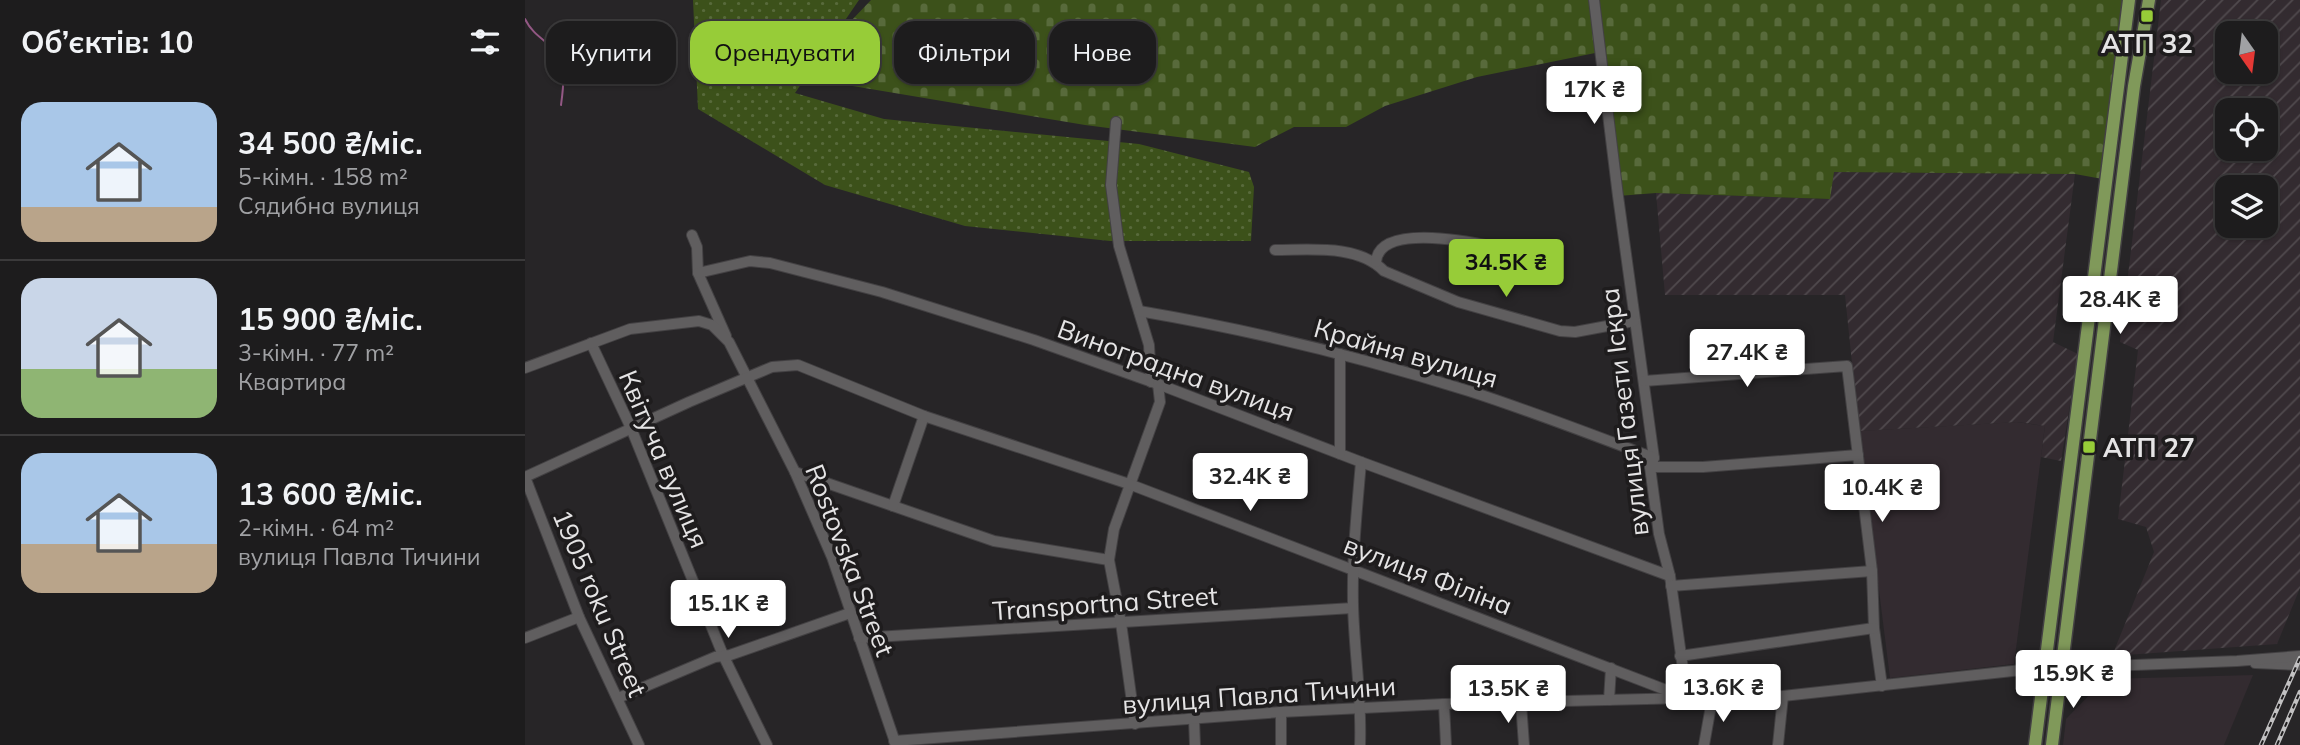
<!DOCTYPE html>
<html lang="uk">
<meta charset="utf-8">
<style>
:root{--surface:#1d1c1d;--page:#2a292a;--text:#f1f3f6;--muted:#a0a1a4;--line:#3b3a3b;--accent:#97cc38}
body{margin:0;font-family:Mulish,sans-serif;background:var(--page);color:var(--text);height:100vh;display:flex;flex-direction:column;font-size:26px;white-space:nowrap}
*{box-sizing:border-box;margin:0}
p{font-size:23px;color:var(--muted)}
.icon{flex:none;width:38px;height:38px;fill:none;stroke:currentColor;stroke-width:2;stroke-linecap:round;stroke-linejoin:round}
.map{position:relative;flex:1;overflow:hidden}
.side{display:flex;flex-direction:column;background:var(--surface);width:525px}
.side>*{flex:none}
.guide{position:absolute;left:21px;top:21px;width:665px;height:63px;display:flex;gap:14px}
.needle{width:46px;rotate:166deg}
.buttons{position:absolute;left:1690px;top:21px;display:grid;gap:14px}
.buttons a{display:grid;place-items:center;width:63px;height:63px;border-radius:14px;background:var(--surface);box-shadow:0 2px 5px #0004,0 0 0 2px var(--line);font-size:35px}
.price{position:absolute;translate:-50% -60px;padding:0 16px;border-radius:7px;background:#fff;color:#222;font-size:23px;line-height:46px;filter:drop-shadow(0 2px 4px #0008)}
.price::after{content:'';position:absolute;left:50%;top:42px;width:21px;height:16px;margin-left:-10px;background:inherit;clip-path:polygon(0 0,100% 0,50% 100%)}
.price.active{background:var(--accent);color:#111}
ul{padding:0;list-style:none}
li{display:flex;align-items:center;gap:21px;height:175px;padding:0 21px}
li+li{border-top:2px solid var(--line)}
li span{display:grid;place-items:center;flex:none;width:196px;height:140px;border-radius:21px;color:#555}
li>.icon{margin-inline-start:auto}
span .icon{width:84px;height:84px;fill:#fffc;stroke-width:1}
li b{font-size:30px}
h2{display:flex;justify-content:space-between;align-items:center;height:84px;padding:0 21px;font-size:30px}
.tag{padding:0 24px;border-radius:21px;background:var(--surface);box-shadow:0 2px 5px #0004,0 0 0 2px var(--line);font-size:24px;line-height:63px}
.tag.active{background:var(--accent);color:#111}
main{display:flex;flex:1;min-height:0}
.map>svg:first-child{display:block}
.built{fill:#332b30}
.industrial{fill:url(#industrial-furrows);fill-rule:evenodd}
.grass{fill:url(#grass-dots)}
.cemetery{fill:url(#cemetery-stones)}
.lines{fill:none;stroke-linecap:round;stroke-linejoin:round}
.stream{stroke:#935884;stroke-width:2}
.minor-casing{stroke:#434143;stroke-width:12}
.major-casing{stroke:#434143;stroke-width:15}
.minor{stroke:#605e5f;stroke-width:10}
.major{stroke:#80995a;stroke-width:12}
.rail-casing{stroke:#c2c1c2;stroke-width:4.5}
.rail{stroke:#1e1c1d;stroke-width:2;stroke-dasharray:5;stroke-linecap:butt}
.poi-dot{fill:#97cc38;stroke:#1e1c1d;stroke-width:2.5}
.labels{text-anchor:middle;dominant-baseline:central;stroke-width:7;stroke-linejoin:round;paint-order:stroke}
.poi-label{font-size:26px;font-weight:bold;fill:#e5e4e5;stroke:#1e1c1d}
.street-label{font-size:26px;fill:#e5e4e5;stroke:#1e1c1d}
</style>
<main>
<section class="side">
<h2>Об’єктів: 10<svg class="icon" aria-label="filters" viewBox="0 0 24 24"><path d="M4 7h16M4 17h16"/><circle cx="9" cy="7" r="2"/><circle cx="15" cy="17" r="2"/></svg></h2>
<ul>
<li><span style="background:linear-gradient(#a9c7e8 75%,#b9a48a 0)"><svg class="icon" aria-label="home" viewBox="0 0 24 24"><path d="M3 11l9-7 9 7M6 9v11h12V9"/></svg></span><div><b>34 500 ₴/міс.</b><p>5-кімн. · 158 m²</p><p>Сядибна вулиця</p></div></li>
<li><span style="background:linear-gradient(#c9d6e8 65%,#8fb573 0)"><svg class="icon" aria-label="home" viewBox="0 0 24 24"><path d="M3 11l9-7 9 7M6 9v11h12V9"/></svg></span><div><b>15 900 ₴/міс.</b><p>3-кімн. · 77 m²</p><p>Квартира</p></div></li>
<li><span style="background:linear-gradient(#a9c7e8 65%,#b9a48a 0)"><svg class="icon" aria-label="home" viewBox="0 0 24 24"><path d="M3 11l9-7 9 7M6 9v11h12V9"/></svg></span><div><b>13 600 ₴/міс.</b><p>2-кімн. · 64 m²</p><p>вулиця Павла Тичини</p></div></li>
</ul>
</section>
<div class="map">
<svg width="1775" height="745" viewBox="0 0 1775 745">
<defs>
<pattern id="industrial-furrows" width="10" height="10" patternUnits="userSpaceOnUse" patternTransform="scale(1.75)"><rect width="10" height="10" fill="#332b30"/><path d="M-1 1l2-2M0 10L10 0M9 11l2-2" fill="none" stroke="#504a4e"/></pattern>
<pattern id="grass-dots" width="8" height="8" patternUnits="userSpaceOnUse" patternTransform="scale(1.75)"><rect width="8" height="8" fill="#3c511a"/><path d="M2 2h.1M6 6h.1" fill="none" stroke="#586a3b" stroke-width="1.8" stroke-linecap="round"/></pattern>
<pattern id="cemetery-stones" width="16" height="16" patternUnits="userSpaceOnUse" patternTransform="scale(1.75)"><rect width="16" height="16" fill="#3c511a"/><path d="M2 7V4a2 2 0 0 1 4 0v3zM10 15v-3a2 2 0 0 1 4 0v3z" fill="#586a3b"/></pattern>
</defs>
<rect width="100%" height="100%" fill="#272527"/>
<g class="built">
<path d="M1492 422 1520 426 1489 664 1365 678 1334 431Z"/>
<path d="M1728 675 1699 745H1538L1541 719 1580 679Z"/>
</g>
<g class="industrial">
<path d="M1636 0H1775V588L1752 644 1587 656 1629 552 1621 527 1593 519 1613 350 1595 342ZM1703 33H1741V72H1703ZM1703 110H1741V149H1703ZM1703 187H1741V226H1703Z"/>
<path d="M1309 172 1550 174 1528 342 1553 354 1536 461 1516 457 1520 426 1493 422 1334 431 1320 295H1140L1131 193 1304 199Z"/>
</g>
<path class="grass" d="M168 0H334L270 93 359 119 614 144 724 172 729 187 726 241H585L440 226 300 185 173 109Z"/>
<path class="cemetery" d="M346 0H1604L1583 180 1550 174 1309 172 1305 199 1131 193 1093 196 1075 52 952 77 860 106 821 127H769L730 147 560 125 292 80 325 22Z"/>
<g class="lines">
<path class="stream" d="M0 19C7 34 20 40 31 51 42 63 38 90 36 105"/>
<defs>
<g id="minor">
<path d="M1069 0 1093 196 1129 458 1125 467 1134 534 1145 576 1162 698"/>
<path d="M591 122 586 185 594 246 624 345 626 382"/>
<path d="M167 235 172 247 173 273 201 336"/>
<path d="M750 250C785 250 833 244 859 271L933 302 1035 331 1050 332 1109 321"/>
<path d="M851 262C854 220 958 244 985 250"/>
<path d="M173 273 225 261 245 263 357 292 509 340 633 384 836 462 1145 576"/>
<path d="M614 311C726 330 836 357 944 391 1006 411 1068 435 1129 458"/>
<path d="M66 343 106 428 198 655 242 745"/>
<path d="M815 354V454"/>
<path d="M0 368 105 329 174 321 187 325 204 342 270 472 307 557 371 745"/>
<path d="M1119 381 1322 366 1347 571 1349 628 1357 686"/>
<path d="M1125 467H1178L1333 455"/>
<path d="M270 472 469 541 584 560"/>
<path d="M368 506 399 416"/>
<path d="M1146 586 1347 571"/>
<path d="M0 638 54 617"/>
<path d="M334 638 828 608"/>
<path d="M1155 656 1349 628"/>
<path d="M1730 663 1775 665"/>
<path d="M93 698 190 657 205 655 325 613"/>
<path d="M1084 700 1086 668"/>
<path d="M996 703 999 745"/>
<path d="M919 704 921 745"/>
<path d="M756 712V745"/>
<path d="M669 719 670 745"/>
<path d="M610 724 596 623 584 560 589 529 635 402 633 384"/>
<path d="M369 741 756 712 919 704 1162 698 1187 700 1258 696 1506 669 1712 661 1775 656"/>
<path d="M114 745 54 617 0 477 164 402 247 367 273 365 399 416 604 484 1162 698"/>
<path d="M835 745C837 697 829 651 828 604 827 556 832 509 836 462"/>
<path d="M1179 745 1187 700"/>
<path d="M1253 745 1258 696"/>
</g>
<g id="major">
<path d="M1510 745 1604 0"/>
<path d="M1527 745 1609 86 1624 0"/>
</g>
</defs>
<use href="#minor" class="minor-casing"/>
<use href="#major" class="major-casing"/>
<use href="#minor" class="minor"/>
<use href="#major" class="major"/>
<defs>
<g id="rail">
<path d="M1736 745 1775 658"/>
<path d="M1752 745 1775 692"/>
</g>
</defs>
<use href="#rail" class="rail-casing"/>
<use href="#rail" class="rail"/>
</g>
<g class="poi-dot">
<rect x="1615" y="9" width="14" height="14" rx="3.5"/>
<rect x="1557" y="440" width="14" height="14" rx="3.5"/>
</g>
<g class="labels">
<g class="poi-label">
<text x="1622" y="43">АТП 32</text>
<text x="1578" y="447" text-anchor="start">АТП 27</text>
</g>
<g class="street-label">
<text transform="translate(881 353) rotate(16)">Крайня вулиця</text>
<text transform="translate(651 370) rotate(20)">Виноградна вулиця</text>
<text transform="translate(1099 412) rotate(-97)">вулиця Газети Іскра</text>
<text transform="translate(139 459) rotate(67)">Квітуча вулиця</text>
<text transform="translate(325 560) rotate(69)">Rostovska Street</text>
<text transform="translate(903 575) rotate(21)">вулиця Філіна</text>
<text transform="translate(75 603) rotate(67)">1905 roku Street</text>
<text transform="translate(580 603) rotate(-4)">Transportna Street</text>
<text transform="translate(734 695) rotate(-4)">вулиця Павла Тичини</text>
</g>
</g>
</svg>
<div class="buttons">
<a><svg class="needle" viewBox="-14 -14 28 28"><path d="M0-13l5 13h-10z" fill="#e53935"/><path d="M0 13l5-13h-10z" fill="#a0a1a4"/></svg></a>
<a><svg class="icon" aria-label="locate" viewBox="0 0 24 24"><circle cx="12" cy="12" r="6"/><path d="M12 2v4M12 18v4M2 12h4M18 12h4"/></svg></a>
<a><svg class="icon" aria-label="layers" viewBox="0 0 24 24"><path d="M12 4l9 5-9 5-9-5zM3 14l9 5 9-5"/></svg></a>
</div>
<b class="price" style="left:1069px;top:126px">17K ₴</b>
<b class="price active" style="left:981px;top:299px">34.5K ₴</b>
<b class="price" style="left:1595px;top:336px">28.4K ₴</b>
<b class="price" style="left:1222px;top:389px">27.4K ₴</b>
<b class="price" style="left:725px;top:513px">32.4K ₴</b>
<b class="price" style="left:1357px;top:524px">10.4K ₴</b>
<b class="price" style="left:203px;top:640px">15.1K ₴</b>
<b class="price" style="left:1548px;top:710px">15.9K ₴</b>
<b class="price" style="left:1198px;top:724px">13.6K ₴</b>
<b class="price" style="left:983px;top:725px">13.5K ₴</b>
<div class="guide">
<a class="tag">Купити</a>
<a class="tag active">Орендувати</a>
<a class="tag">Фільтри</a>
<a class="tag">Нове</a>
</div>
</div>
</main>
